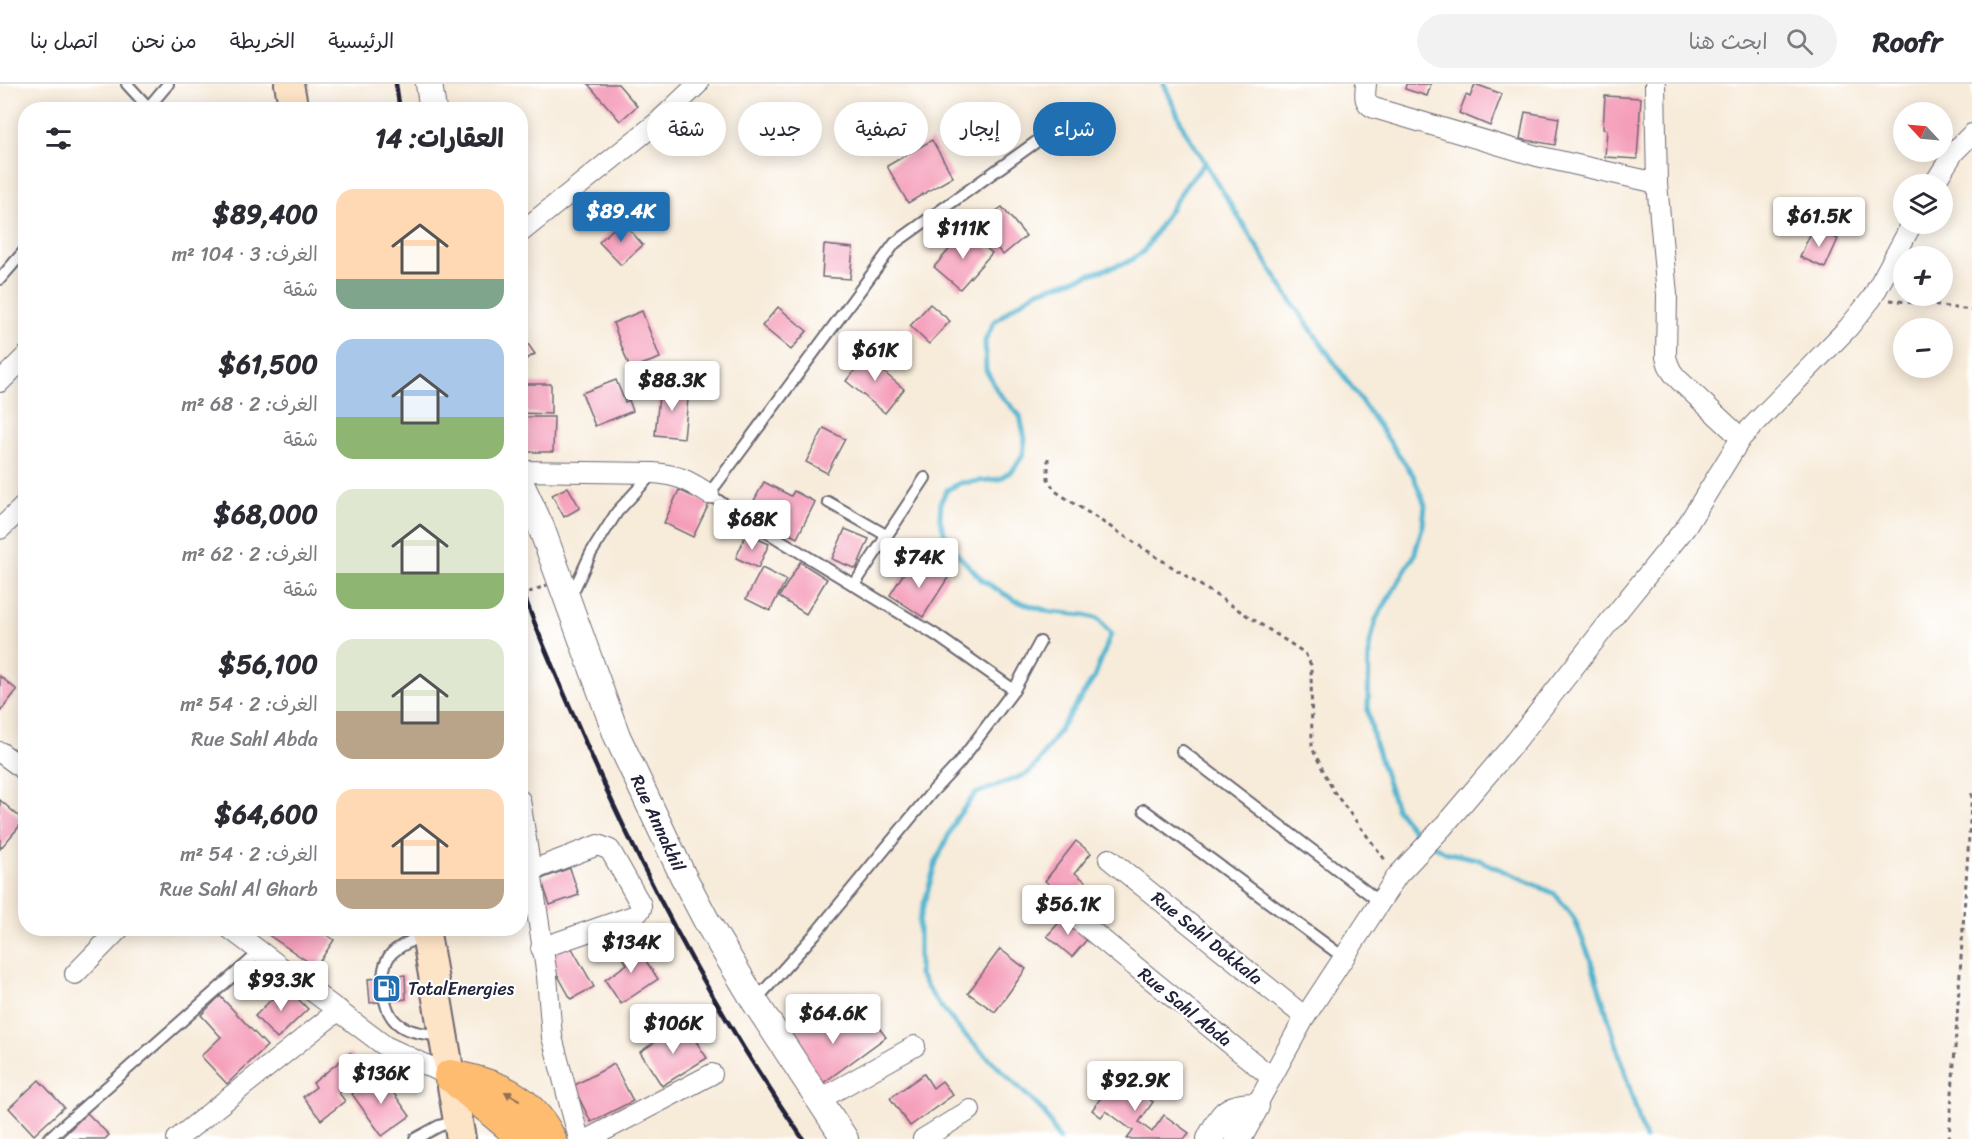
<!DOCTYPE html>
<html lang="ar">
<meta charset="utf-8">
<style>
:root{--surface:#fff;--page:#f2f2f3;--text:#2b2b33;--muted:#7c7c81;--line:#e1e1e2;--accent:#1f6fb2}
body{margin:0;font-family:Sriracha,"Playpen Sans Arabic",sans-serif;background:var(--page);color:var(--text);direction:rtl;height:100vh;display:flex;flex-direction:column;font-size:22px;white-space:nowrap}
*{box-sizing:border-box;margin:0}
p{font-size:20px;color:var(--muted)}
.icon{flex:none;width:33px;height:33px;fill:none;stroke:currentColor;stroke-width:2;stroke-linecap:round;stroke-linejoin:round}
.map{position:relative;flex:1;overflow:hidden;direction:ltr}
.details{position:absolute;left:18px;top:18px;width:510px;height:834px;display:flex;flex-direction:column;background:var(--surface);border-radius:24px;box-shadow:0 3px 15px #0003;direction:rtl}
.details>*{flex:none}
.top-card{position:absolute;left:546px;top:18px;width:570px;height:54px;direction:rtl;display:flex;gap:12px}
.needle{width:39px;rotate:296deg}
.tools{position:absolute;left:1893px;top:18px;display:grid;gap:12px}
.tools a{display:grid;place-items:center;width:60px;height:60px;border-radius:50%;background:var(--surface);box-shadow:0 3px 15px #0003;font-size:30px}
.price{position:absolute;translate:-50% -51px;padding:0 14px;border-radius:6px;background:#fff;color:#222;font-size:20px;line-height:39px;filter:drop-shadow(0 2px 3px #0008)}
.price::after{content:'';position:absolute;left:50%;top:36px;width:18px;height:14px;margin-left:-9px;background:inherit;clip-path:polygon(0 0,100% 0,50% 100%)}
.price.active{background:var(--accent);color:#fff}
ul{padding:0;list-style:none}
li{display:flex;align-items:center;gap:18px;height:150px;padding:0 24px}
li span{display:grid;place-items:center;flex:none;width:168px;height:120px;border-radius:18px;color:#555}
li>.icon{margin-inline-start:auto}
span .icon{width:72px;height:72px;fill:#fffc;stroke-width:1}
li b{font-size:26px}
h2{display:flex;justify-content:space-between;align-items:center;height:72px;padding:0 24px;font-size:26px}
.chip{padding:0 21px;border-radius:27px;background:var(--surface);box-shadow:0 3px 15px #0003;font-size:21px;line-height:54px}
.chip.active{background:var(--accent);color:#fff}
header{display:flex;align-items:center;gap:36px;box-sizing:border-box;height:84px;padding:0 30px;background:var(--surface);border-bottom:2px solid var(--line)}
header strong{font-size:28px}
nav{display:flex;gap:33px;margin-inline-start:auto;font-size:21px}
.search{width:420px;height:54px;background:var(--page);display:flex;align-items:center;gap:15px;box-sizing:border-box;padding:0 21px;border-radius:33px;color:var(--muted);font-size:22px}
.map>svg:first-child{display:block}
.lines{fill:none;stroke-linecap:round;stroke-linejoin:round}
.stream{stroke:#50b4cf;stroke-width:5}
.building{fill:#f59eba}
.service-casing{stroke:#6d6872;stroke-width:14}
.minor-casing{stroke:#6d6872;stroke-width:22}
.tertiary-casing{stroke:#6d6872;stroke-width:28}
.secondary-casing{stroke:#6d6872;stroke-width:32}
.primary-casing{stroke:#6d6872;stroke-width:34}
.path{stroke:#6d6872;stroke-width:3;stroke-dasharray:4.5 4.5;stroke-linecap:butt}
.service{stroke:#fff;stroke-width:10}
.minor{stroke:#fff;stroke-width:20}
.tertiary{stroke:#fff;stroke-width:26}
.secondary{stroke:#fee4c6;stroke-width:28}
.primary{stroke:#fdbc70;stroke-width:32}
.rail{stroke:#22223b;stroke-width:4.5}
.path-bridge{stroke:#6d6872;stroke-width:3;stroke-dasharray:4.5 4.5;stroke-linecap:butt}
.oneway{fill:#906f56}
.labels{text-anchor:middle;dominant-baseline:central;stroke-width:4.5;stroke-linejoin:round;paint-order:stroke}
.street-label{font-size:18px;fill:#22223b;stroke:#fff}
.poi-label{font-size:18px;fill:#22223b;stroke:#fff;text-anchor:start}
</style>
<header>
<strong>Roofr</strong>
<div class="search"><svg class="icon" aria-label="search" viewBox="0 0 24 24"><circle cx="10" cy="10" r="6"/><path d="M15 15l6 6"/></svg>ابحث هنا</div>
<nav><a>الرئيسية</a><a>الخريطة</a><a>من نحن</a><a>اتصل بنا</a></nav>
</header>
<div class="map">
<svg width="1972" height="1055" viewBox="0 0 1972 1055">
<rect width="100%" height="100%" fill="#fff"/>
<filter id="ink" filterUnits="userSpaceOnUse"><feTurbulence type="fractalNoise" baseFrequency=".0167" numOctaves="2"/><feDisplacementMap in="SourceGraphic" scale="12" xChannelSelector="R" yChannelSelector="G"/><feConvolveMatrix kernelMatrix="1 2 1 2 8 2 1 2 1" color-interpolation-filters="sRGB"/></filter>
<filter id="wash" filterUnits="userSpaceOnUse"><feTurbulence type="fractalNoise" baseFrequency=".008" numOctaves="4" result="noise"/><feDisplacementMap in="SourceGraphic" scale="24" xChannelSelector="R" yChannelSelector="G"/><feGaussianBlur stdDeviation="1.35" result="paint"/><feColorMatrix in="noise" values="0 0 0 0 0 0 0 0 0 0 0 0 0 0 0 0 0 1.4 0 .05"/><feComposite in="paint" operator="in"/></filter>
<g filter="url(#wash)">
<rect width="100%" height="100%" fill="#f7ebd9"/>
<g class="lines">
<g class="stream">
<path d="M1164 0 1184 45 1287 211 1413 391 1425 421 1423 441 1414 472 1376 535 1369 564 1368 627 1375 660 1396 724 1415 749 1444 768 1477 775 1555 810 1574 834 1590 874 1645 1055"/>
<path d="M1059 1055 1044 1028 961 947 934 914 919 890V837L936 778 956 735 975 710 1027 690 1037 680 1094 594 1111 550 1099 535 1084 531 1051 528 1016 517 982 496 948 460 940 435 941 417 947 406 960 399 1000 395 1013 386 1023 371 1025 355 1020 332 998 308 986 286 985 257 994 238 1013 223 1038 207 1128 178 1143 168 1186 101 1206 78"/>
</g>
</g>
<g id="blocks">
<g class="building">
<path d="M588 0H618L637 22 620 37Z"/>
<path d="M1406 0H1431L1427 12 1405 5Z"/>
<path d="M1475 0 1502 10 1490 42 1459 29 1466 11 1470 13Z"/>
<path d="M1605 12 1641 14 1637 75 1605 73 1607 46 1603 45Z"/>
<path d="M1525 28 1559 34 1555 61 1520 55Z"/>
<path d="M932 56 953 93 908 119 887 82Z"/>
<path d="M1002 123 1026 152 1003 171 982 147 999 133 995 128Z"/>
<path d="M622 137 643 161 621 181 599 158Z"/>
<path d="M1813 144 1838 155 1825 184 1800 173Z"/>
<path d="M966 146 992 169 960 205 934 183Z"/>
<path d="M824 161 853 164 850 195 822 193Z"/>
<path d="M930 220 950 237 929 260 910 242Z"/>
<path d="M778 223 807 247 791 266 762 242Z"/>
<path d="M642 227 660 274 630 285 613 239Z"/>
<path d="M520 257 524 263 528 260 535 270 520 279Z"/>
<path d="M872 265 887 277 880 285 904 305 885 329 846 297Z"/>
<path d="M616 296 625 318 629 316 633 327 595 342 582 309Z"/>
<path d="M520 300H551V330L520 329Z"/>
<path d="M660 302 689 305 684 354 655 351Z"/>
<path d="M520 333H554L553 368H520Z"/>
<path d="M824 344 845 355 827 389 806 378Z"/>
<path d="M764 398 791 412 794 407 815 418 797 454 748 428Z"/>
<path d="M568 403 580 424 564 433 552 411Z"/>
<path d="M679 406 709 420 693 453 664 439Z"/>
<path d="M845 445 869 455 856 485 832 475Z"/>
<path d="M746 450 769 460 758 484 736 474Z"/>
<path d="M800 478 827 495 806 530 779 513Z"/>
<path d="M909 481 924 491 931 481 949 492 923 533 890 511Z"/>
<path d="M762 484 786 496 770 527 746 515Z"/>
<path d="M0 592 17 606 0 628Z"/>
<path d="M0 716 24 737 0 765Z"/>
<path d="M1076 757 1091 769 1075 789 1086 798 1070 817 1045 797Z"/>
<path d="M570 784 579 811 550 821 541 795Z"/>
<path d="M1065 832 1089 853 1072 873 1047 852Z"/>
<path d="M258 844H317L334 856 316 883Z"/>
<path d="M632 856 658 895 621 920 605 896 627 880 618 866Z"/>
<path d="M569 859 594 903 571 915 547 872Z"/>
<path d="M1000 865 1026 885 995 928 968 909Z"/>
<path d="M405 891 406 915 370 919 368 895Z"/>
<path d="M285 902 308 925 277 955 255 932Z"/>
<path d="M220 912 267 962 227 1000 201 972 221 953 201 931Z"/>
<path d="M821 928 836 948 867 928 886 953 819 1002 784 955Z"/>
<path d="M684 939 707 974 662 1002 640 968Z"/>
<path d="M350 969 366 988 339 1009 345 1017 321 1036 303 1013 316 1003 313 999Z"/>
<path d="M614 980 633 1017 591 1038 573 1002Z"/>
<path d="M380 990 410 1032 382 1052 352 1010Z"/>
<path d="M924 990 933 1004 942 997 953 1011 910 1042 890 1014Z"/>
<path d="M1117 991 1153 1018 1139 1038 1152 1048 1164 1031 1189 1049 1184 1055H1127L1133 1047 1106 1027 1101 1033 1092 1026Z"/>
<path d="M39 996 64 1023 34 1051 9 1024Z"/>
<path d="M87 1029 109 1051 105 1055H64L62 1053Z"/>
</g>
</g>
</g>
<g filter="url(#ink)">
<use href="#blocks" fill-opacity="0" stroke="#6d6872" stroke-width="1.5"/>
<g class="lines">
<defs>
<g id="service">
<path d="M127 0 148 23"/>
<path d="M146 26 168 0"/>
<path d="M0 195 26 165"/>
<path d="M828 418 886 451"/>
<path d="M854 501 925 394"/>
<path d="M571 512 591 469 617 428 653 389"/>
<path d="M1014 606 936 551 742 433 709 410 895 159 1043 53"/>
<path d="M1182 667 1380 818"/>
<path d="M1144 726 1343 873"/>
<path d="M425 850C415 855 400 861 392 869 383 879 383 890 383 903 386 945 407 948 443 952"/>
<path d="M755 917 815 850 932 708 959 679 1014 606 1040 558"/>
<path d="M48 1055 261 867"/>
<path d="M415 1055 439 1042 456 1037"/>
</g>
<g id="minor">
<path d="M1366 0C1365 11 1363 19 1374 24L1537 72 1657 99"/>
<path d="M1655 0 1657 99 1667 211 1666 273C1669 284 1672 290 1680 297L1741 354"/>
<path d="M1934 100 1954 68 1972 50"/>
<path d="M520 149 659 37 698 0"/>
<path d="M0 298 26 272"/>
<path d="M520 387 653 389C679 391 687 396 709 410"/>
<path d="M0 445 26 420"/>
<path d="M0 668 26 687"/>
<path d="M520 716 547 892 552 953 579 1055"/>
<path d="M1109 775 1305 933"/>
<path d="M530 787 598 761 610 766 641 821V825L636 831 541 864"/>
<path d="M1072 831 1271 993"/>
<path d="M229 844 385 962 450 992"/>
<path d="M75 890 120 844"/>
<path d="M819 1016 915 962"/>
<path d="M1256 1022 1305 933 1397 792 1442 744 1516 657 1606 542 1686 443 1741 354 1848 244 1872 214 1912 140"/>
<path d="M177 1055 339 926"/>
<path d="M588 1055 712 990"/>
<path d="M923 1055 970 1026"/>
</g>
<g id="tertiary">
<path d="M429 0 433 26"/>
<path d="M520 398 541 443 617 652 683 792 706 836 755 918 845 1055"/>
<path d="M1210 1055C1223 1030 1226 1022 1256 1022L1238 1055"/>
</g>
<g id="secondary">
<path d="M289 0 294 26"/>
<path d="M425 844 461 1055"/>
</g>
<g id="primary">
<path d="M450 992C496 1001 528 1012 550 1055"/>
<path d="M458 998 509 1041 521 1055"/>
</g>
</defs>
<use href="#service" class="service-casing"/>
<use href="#minor" class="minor-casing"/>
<use href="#tertiary" class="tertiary-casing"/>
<use href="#secondary" class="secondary-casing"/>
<use href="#primary" class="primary-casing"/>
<g class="path">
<path d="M1890 216 1972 226"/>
<path d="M1048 374V395L1055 407 1305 569 1311 581 1312 664 1334 708 1386 777"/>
<path d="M1949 1055 1972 707"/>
</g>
<use href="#service" class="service"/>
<use href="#minor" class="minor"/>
<use href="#tertiary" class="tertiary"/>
<use href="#secondary" class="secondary"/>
<use href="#primary" class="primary"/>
<g class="rail">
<path d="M396 0 400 26"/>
<path d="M520 500C536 547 557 593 577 639 639 784 713 925 803 1055"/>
</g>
<path class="path-bridge" d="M520 512 547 501"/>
</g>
<defs><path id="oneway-solid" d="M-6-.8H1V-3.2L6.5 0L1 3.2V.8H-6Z" transform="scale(1.5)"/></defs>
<use class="oneway" href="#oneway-solid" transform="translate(512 1012) rotate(-149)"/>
</g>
<defs>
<symbol id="fuel-square" viewBox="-11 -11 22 22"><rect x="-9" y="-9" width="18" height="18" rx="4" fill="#1f6fb2" stroke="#fff"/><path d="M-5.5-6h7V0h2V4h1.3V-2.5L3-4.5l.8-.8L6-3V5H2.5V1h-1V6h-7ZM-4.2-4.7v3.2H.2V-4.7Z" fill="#fff"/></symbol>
</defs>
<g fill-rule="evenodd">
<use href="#fuel-square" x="370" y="888" width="33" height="33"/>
</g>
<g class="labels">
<g class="street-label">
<text transform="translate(658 739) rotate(65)">Rue Annakhil</text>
<text transform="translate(1207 854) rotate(39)">Rue Sahl Dokkala</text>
<text transform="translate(1185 923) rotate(39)">Rue Sahl Abda</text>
</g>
<g class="poi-label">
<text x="408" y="905">TotalEnergies</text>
</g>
</g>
</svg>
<div class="tools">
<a><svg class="needle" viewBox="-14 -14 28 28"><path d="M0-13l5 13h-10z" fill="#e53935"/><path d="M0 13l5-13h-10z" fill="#7c7c81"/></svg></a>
<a><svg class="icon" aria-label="layers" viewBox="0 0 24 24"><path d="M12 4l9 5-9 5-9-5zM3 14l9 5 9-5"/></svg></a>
<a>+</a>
<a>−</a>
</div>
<b class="price active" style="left:621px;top:159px">$89.4K</b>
<b class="price" style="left:1819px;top:164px">$61.5K</b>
<b class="price" style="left:963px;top:176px">$111K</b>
<b class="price" style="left:875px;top:298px">$61K</b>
<b class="price" style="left:672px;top:328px">$88.3K</b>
<b class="price" style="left:752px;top:467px">$68K</b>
<b class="price" style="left:919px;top:505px">$74K</b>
<b class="price" style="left:1068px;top:852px">$56.1K</b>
<b class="price" style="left:631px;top:890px">$134K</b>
<b class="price" style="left:281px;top:928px">$93.3K</b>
<b class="price" style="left:833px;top:961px">$64.6K</b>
<b class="price" style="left:673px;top:971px">$106K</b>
<b class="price" style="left:381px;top:1021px">$136K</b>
<b class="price" style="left:1135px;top:1028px">$92.9K</b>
<div class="top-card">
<a class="chip active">شراء</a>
<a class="chip">إيجار</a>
<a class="chip">تصفية</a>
<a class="chip">جديد</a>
<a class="chip">شقة</a>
</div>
<section class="details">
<h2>العقارات: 14<svg class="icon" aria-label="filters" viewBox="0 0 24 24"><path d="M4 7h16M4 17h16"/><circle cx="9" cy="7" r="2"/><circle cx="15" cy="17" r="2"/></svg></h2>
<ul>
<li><span style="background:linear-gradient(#ffd9b3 75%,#7fa58c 0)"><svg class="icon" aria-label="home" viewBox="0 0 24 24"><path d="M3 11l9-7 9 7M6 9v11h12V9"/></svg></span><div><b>$89,400</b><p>الغرف: 3 · 104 m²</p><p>شقة</p></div></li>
<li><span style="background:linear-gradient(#a9c7e8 65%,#8fb573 0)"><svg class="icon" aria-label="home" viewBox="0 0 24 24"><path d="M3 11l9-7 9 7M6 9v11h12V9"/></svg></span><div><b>$61,500</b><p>الغرف: 2 · 68 m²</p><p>شقة</p></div></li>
<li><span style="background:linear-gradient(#dfe7d0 70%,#8fb573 0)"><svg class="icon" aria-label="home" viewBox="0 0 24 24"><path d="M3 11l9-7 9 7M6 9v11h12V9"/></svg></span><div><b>$68,000</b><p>الغرف: 2 · 62 m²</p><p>شقة</p></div></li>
<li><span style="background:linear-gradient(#dfe7d0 60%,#b9a48a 0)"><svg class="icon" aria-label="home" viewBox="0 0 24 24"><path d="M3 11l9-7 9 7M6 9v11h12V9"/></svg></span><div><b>$56,100</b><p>الغرف: 2 · 54 m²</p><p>Rue Sahl Abda</p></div></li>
<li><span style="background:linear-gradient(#ffd9b3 75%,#b9a48a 0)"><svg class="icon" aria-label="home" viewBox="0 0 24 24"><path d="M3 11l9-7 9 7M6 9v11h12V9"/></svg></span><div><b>$64,600</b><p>الغرف: 2 · 54 m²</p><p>Rue Sahl Al Gharb</p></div></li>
</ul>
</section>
</div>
